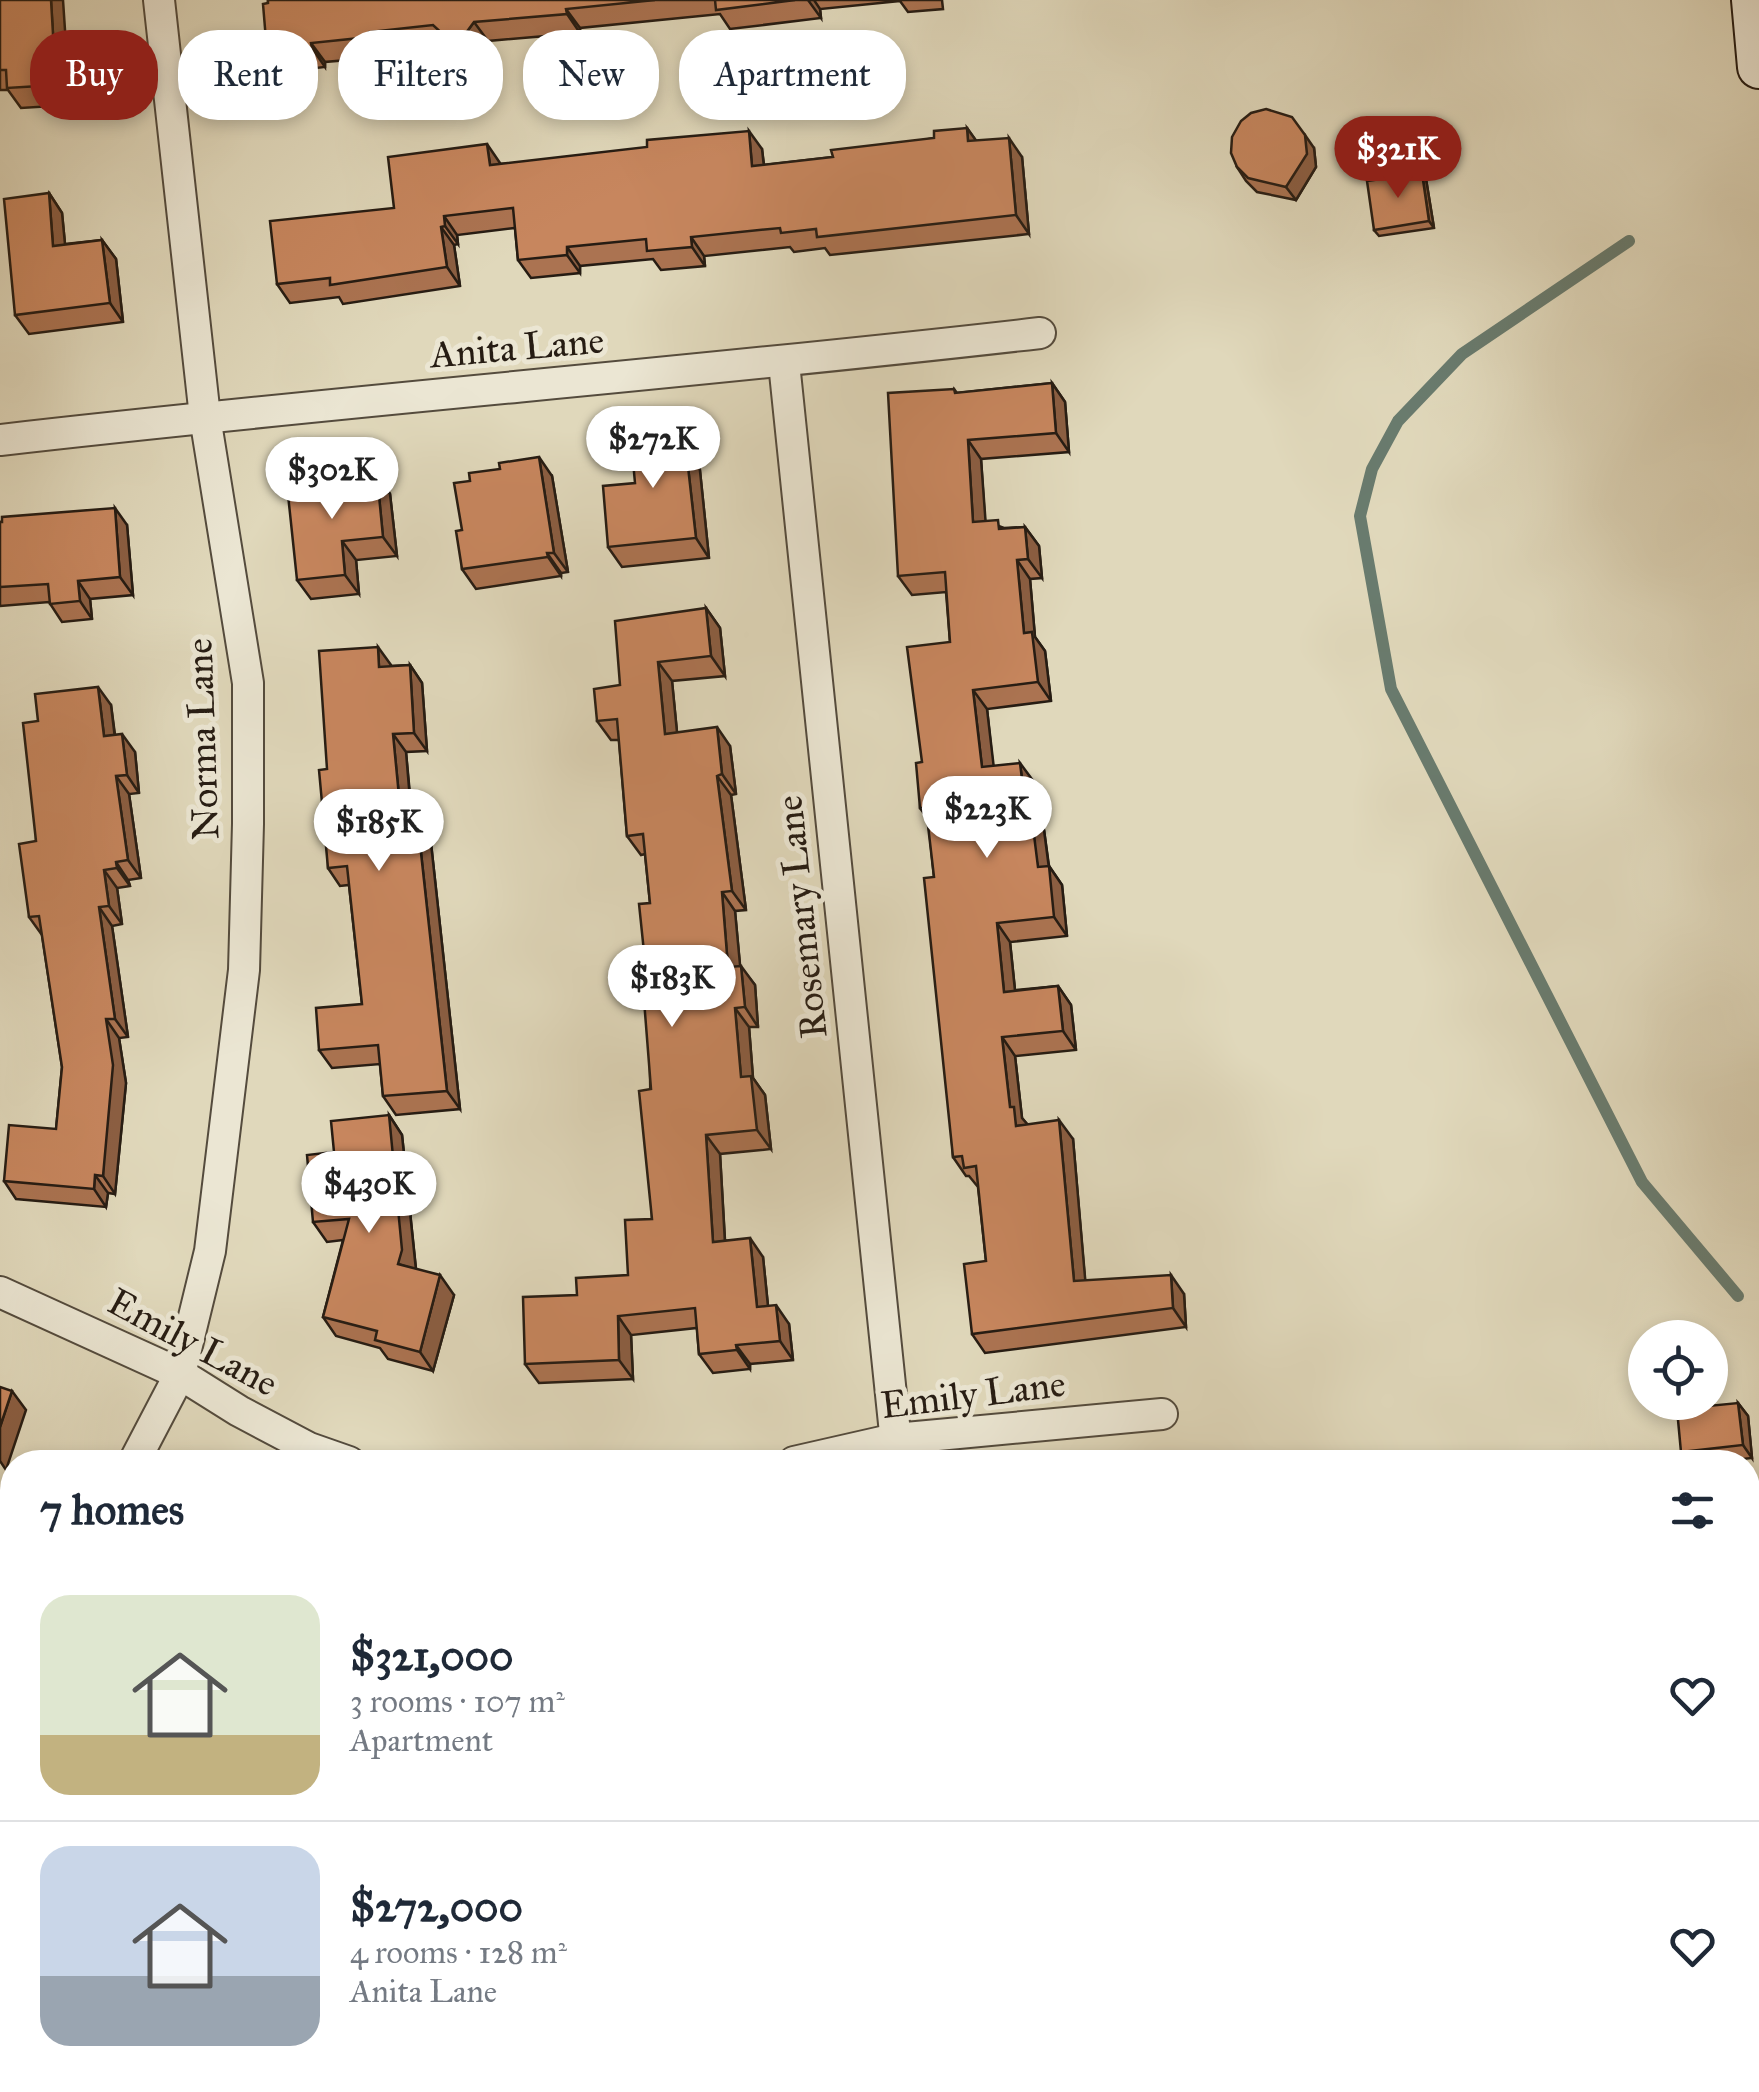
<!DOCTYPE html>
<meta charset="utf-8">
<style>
:root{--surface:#fff;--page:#f6f6f7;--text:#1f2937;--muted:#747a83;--line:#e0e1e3;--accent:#8f2418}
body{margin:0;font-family:"IM FELL Great Primer",serif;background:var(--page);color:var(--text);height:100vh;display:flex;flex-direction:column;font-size:38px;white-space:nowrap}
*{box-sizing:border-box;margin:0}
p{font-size:32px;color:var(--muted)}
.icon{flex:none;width:55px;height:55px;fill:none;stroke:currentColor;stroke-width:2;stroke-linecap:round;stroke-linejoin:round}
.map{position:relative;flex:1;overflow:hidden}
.details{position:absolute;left:0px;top:1450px;width:1760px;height:642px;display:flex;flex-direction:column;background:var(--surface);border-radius:40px 40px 0 0;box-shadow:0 5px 15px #0003}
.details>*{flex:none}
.top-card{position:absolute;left:30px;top:30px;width:1000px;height:90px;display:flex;gap:20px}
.controls{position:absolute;left:1628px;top:1320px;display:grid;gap:20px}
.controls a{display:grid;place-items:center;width:100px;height:100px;border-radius:50%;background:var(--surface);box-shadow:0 5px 15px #0003;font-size:50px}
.price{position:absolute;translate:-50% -85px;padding:0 22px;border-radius:35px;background:#fff;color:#222;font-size:32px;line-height:65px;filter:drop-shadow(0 2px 5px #0008)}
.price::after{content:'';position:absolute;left:50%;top:60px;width:30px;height:22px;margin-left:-15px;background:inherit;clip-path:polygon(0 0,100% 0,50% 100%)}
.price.active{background:var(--accent);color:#fff}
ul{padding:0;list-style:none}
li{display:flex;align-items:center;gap:30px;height:250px;padding:0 40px}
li+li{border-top:2px solid var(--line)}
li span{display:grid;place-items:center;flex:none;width:280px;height:200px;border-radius:30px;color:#555}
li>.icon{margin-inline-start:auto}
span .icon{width:120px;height:120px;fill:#fffc;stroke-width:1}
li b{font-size:42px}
h2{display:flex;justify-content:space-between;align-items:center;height:120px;padding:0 40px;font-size:42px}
.chip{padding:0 35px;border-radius:40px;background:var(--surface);box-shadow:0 5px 15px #0003;font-size:35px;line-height:90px}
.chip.active{background:var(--accent);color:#fff}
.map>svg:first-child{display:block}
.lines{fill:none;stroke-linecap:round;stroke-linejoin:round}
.stream{stroke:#697b6e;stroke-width:12}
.street-casing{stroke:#544b3d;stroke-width:34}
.secondary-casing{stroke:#261c13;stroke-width:46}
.street{stroke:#ebe6d3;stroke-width:30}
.secondary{stroke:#ebe6d3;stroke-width:42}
.wall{fill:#ab7351;stroke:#261c13;stroke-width:2.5}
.shaded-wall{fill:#8b5e42;stroke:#261c13;stroke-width:2.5}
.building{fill:#c7865e;stroke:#261c13;stroke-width:2.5}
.labels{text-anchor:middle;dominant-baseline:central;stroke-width:10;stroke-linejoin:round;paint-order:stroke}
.street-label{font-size:38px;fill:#261c13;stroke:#ebe6d3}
</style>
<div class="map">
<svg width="1759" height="2092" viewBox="0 0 1759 2092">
<rect width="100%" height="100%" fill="#e0d8bb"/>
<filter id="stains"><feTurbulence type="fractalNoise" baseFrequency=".002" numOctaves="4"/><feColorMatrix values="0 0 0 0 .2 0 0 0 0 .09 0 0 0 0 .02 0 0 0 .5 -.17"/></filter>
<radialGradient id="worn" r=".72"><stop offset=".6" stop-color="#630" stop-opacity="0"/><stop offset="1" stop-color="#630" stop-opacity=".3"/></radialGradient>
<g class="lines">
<path class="stream" d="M1629 241 1462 354 1398 421 1372 469 1360 516 1391 689 1642 1182 1738 1296"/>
<defs>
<g id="street">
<path d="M784 363 898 1462"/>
<path d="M0 440C346 400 694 373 1040 333"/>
<path d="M0 1292 180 1374 239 1411 309 1448 349 1462"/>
<path d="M134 1462 180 1374 210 1251 244 970 248 824V683L205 417 159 0"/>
<path d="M794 1462 895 1439 1162 1414"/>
<path d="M1748 2010 1759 2009"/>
<path d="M1517 2080 1519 2092"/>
<path d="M752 2092 875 2080"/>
</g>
<path id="secondary" d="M1753 0 1759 67"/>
</defs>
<use href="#street" class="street-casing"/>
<use href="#secondary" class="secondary-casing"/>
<use href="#street" class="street"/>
<use href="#secondary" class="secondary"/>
</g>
<g class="wall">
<path d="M0 0 70 105 21 108 8 90H0Z"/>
<path d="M268 0H942L943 9 908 12 900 1 820 9 821 18 730 29 720 14 580 28V33L488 41 477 56 460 57 446 44 382 51 383 57 325 62V67L281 72 267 52Z"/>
<path d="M967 128 976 141 1022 157 1029 234 830 255 825 248 794 252 790 247 704 256 705 266 661 270 653 259 580 266V273L531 278 518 260 515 228 457 235 458 244 454 245 460 286 343 304 339 297 290 303 277 284 394 208 500 164 762 149 764 165 833 157 934 138Z"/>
<path d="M1314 148 1316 167 1296 200 1257 192 1246 181 1237 167Z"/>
<path d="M1426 179 1434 228 1379 236 1374 230Z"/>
<path d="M49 193 62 213 65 244 102 240 116 259 123 322 29 334 15 315Z"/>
<path d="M1052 383 1065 402 1069 452 981 459 985 521 1004 528 1025 527 1039 546 1042 578 1030 579 1035 637 1045 651 1051 701 987 709 993 766 1034 782 1038 820 1044 830 1049 866 1062 885 1067 936 1010 942 1015 990 1058 986 1071 1005 1076 1050 1015 1056 1022 1118 1027 1124 1073 1139 1085 1280 1184 1294 1186 1327 985 1353 972 1334 986 1261 978 1187 969 1176H966L953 1157 934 877 928 819 920 808 922 762 950 642 946 592 912 595 898 576 954 389 957 393Z"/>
<path d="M697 442 709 558 622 567 608 547 635 483Z"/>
<path d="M377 475 390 494 397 556 356 560 359 594 311 599 297 580Z"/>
<path d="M552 476 568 572 561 573V576L476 589 462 569V530Z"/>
<path d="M0 522 127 525 133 595 90 599 92 619 62 622 49 602 0 606Z"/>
<path d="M706 608 720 628 725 676 672 681 677 732 730 746 736 794 731 795 746 910 735 911 740 966 755 985 758 1027H749L753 1078 765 1095 771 1149 720 1154 725 1240 763 1257 768 1306 789 1324 793 1360 750 1364V1369L713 1373 699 1354 697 1328 631 1335 633 1379 539 1383 525 1364 577 1295 628 1275 652 1219 649 1000 650 903 645 854 641 855 627 836 619 740H611L597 721 620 685Z"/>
<path d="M410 665 422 683 427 751 406 752 412 816 430 834 460 1109 396 1115 383 1096 380 1064 332 1068 319 1050 362 1004 349 885 340 886 328 868 327 769 391 666Z"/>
<path d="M111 705 115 735 135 752 139 793 129 794 141 878 128 880 130 886 117 888 122 924 112 926 128 1037 119 1038 126 1083 115 1194 108 1193 106 1207 16 1199 4 1181 56 1129 62 1067 42 935 29 917 36 841 38 721Z"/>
<path d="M389 1115 402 1135 416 1269 454 1295 433 1371 388 1359 380 1348 336 1336 323 1317 343 1240 327 1242 313 1222 334 1152Z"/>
<path d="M1738 1403 1748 1416 1752 1458 1715 1462H1688L1681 1452Z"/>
<path d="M0 1762 12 1772V1856L0 1853Z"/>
<path d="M12 1941V2053L4 2042 2 2007H0V1942Z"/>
</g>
<g class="shaded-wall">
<path d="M51 0H63L70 105 56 85Z"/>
<path d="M808 0H814L820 9 821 18Z"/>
<path d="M566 9 580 28V33L567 14Z"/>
<path d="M474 22 488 41 477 56 463 37Z"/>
<path d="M369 32 382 51 383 57 369 37Z"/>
<path d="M311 43 325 62V67L312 48Z"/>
<path d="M967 128 980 146 968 141Z"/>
<path d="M749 131 762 149 766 185 752 166Z"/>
<path d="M1305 135 1314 148 1316 167 1296 200 1286 187Z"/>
<path d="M1009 138 1022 157 1029 234 1016 215Z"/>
<path d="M487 144 500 163 503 184 490 165Z"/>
<path d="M1422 173 1426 179 1434 228 1429 221Z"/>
<path d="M49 193 62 213 67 265 53 246Z"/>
<path d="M444 216 457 235 458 244 445 226Z"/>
<path d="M441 227 454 245 460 286 447 267Z"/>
<path d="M691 237 704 256 705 266 692 247Z"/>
<path d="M102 240 116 259 123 322 110 303Z"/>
<path d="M567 247 580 266V273L567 255Z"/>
<path d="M1052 383 1065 402 1069 452 1056 433Z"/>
<path d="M683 422 697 442 709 558 696 538Z"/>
<path d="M968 440 981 459 987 541 973 522Z"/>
<path d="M539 457 552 476 568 572 554 553Z"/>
<path d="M377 475 390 494 397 556 383 537Z"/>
<path d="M115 508 127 525 133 595 120 577Z"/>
<path d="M1025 527 1039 546 1042 578 1028 559Z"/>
<path d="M342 541 356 560 359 594 345 575Z"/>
<path d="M547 553 561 573V576L548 557Z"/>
<path d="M1017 560 1030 579 1035 637 1045 651 1051 701 1038 682 1024 633Z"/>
<path d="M78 581 90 599 92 619 80 601Z"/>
<path d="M706 608 720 628 725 676 711 656Z"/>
<path d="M378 647 391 665 392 685 379 667Z"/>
<path d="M658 662 672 681 679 753 665 734Z"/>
<path d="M410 665 422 683 427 751 414 733Z"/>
<path d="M98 687 111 705 117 755 104 736Z"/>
<path d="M973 690 987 709 996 786 982 767Z"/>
<path d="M717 727 730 746 736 794 722 774Z"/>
<path d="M122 734 135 752 139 793 127 775Z"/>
<path d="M393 734 406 752 413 835 401 817Z"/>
<path d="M1020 763 1034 782 1038 820 1044 830 1050 876 1049 866 1062 885 1067 936 1054 917 1038 867 1026 811Z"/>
<path d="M116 776 129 794 141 878 128 860Z"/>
<path d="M717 776 731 795 746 910 732 891Z"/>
<path d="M417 816 430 834 460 1109 447 1091Z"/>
<path d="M116 862 128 880 130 886 117 868Z"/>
<path d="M104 870 117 888 122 924 109 906Z"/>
<path d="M722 892 735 911 742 986 728 967Z"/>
<path d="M99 907 112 926 128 1037 115 1019Z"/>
<path d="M997 923 1010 942 1017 1010 1004 992Z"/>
<path d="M741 966 755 985 758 1027 745 1007Z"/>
<path d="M1058 986 1071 1005 1076 1050 1063 1031Z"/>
<path d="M735 1008 749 1027 753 1078 765 1095 771 1149 757 1130 741 1077Z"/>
<path d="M106 1019 119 1038 126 1083 115 1194 103 1176Z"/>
<path d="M1002 1037 1015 1056 1022 1118 1028 1125 1016 1126 1010 1107Z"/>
<path d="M389 1115 402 1135 416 1270 398 1264Z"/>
<path d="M1059 1120 1073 1139 1087 1300 1074 1281Z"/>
<path d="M706 1135 720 1154 726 1261 713 1242Z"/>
<path d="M95 1175 108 1193 106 1207 94 1189Z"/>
<path d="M750 1238 763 1257 770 1326 757 1307Z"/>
<path d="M440 1275 454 1295 433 1371 420 1352Z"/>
<path d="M1171 1275 1184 1294 1186 1327 1173 1308Z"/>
<path d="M776 1305 789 1324 793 1360 780 1341Z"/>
<path d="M618 1316 631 1335 633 1379 619 1360Z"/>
<path d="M736 1345 750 1364V1369L737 1350Z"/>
<path d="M12 1391 26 1410 6 1470 0 1461V1427Z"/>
<path d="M1738 1403 1748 1416 1752 1458 1743 1445Z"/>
<path d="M7 1763 12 1772V1784L5 1773Z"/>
<path d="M1679 2080H1688L1690 2092H1680Z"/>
</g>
<g class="building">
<path d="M0 0H51L56 85 7 88 6 70H0Z"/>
<path d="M268 0H655L566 9 567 14 474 22 463 37 447 38 433 25 369 32V37L311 43 312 48 267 52 263 4 268 3Z"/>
<path d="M715 0H795L716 10Z"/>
<path d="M1266 109 1292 117 1305 135 1307 154 1286 187 1248 178 1237 167 1231 153 1232 137 1241 121 1251 113Z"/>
<path d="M967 128 968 141 1009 138 1016 215 817 237 816 229 781 233 780 228 691 237 692 247 647 251 646 239 567 247V255L518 260 513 208 444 216 445 226 441 227 447 267 330 285V278L277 284 270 221 394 208 388 157 487 144 490 165 647 147V140L749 131 752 166 833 157 831 150 934 138V131Z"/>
<path d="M1422 173 1429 221 1374 230 1367 181Z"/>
<path d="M49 193 53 246 102 240 110 303 15 315 4 199Z"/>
<path d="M1052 383 1056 433 968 440 973 522 998 520 999 529 1025 527 1028 559 1017 560 1024 633 1032 632 1038 682 973 690 982 767 1020 763 1026 811H1031L1038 867 1049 866 1054 917 997 923 1004 992 1058 986 1063 1031 1002 1037 1010 1107H1014L1016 1126 1059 1120 1074 1281 1171 1275 1173 1308 972 1334 964 1264 986 1261 976 1166 964 1168 962 1156 953 1157 924 878 934 877 926 808H920L916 763 922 762 907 647 950 642 945 572 898 576 888 393 954 389 955 393Z"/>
<path d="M683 422 696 538 608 547 603 486 635 483 630 428Z"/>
<path d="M539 457 554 553H547L548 557 462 569 456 531 462 530 454 483 470 481 469 473 500 469 499 463Z"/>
<path d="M377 475 383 537 342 541 345 575 297 580 287 485Z"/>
<path d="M115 508 120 577 78 581 80 601 50 604 48 584 0 587V522H2V517Z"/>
<path d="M706 608 711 656 658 662 665 734 717 727 722 774 717 776 732 891 722 892 728 967 741 966 745 1007 735 1008 741 1077 751 1076 757 1130 706 1135 713 1242 750 1238 757 1307 776 1305 780 1341 736 1345 737 1350 699 1354 695 1308 618 1316 619 1360 525 1364 523 1297 577 1295 576 1278 628 1275 625 1220 652 1219 639 1091 651 1089 644 1000H649L639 904 650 903 643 834 627 836 617 719 597 721 594 689 620 685 615 621Z"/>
<path d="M378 647 379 667 410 665 414 733 393 734 401 817 417 816 447 1091 383 1096 378 1045 319 1050 316 1008 362 1004 347 866 328 868 319 770 327 769 319 651Z"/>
<path d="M98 687 104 736 122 734 127 775 116 776 128 860 116 862 117 868 104 870 109 906 99 907 115 1019H106L113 1065 103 1176 95 1175 94 1189 4 1181 9 1125 56 1129 62 1067 39 916 29 917 19 844 36 841 23 723 38 721 35 694Z"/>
<path d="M389 1115 402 1250 398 1264 440 1275 420 1352 375 1340 377 1331 323 1317 349 1219 313 1222 307 1155 334 1152 331 1121Z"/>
<path d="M0 1387 12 1391 0 1427Z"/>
<path d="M1738 1403 1743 1445 1681 1452 1677 1409Z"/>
<path d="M1353 1458V1462H1304Z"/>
<path d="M0 1762 7 1763 5 1773 12 1775V1839L0 1836Z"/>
<path d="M12 1941V2041L4 2042 0 1988V1942Z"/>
<path d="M1612 2080H1679L1680 2092H1613Z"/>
</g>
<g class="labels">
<g class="street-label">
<text transform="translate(517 347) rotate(-5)">Anita Lane</text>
<text transform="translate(202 739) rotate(-92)">Norma Lane</text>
<text transform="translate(801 917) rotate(-96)">Rosemary Lane</text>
<text transform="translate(193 1342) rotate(28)">Emily Lane</text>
<text transform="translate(973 1394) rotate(-7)">Emily Lane</text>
</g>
</g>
<rect width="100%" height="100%" filter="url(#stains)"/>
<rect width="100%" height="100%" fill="url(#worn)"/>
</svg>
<div class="controls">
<a><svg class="icon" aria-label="locate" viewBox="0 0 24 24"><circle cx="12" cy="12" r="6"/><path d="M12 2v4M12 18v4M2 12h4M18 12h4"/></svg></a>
</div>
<b class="price active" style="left:1398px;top:201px">$321K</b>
<b class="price" style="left:653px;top:491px">$272K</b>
<b class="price" style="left:332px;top:522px">$302K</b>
<b class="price" style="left:987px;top:861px">$223K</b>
<b class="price" style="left:379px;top:874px">$185K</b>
<b class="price" style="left:672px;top:1030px">$183K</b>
<b class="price" style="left:369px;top:1236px">$430K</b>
<div class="top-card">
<a class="chip active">Buy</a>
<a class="chip">Rent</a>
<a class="chip">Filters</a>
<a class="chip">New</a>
<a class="chip">Apartment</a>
</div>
<section class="details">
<h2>7 homes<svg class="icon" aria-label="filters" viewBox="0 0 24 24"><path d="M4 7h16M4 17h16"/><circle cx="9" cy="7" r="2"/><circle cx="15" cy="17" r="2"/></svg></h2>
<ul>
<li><span style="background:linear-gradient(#dfe7d0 70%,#c2b280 0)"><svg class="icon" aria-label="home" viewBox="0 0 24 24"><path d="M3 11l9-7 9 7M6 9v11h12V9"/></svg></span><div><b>$321,000</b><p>3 rooms · 107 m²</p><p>Apartment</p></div><svg class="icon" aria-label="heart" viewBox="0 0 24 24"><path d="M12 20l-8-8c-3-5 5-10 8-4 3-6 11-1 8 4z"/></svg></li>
<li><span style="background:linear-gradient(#c9d6e8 65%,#9aa5b1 0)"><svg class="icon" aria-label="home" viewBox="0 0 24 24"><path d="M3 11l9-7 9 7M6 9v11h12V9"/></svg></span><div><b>$272,000</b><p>4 rooms · 128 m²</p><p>Anita Lane</p></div><svg class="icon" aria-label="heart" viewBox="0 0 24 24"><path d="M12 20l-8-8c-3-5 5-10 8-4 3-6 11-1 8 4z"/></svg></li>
</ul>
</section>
</div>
